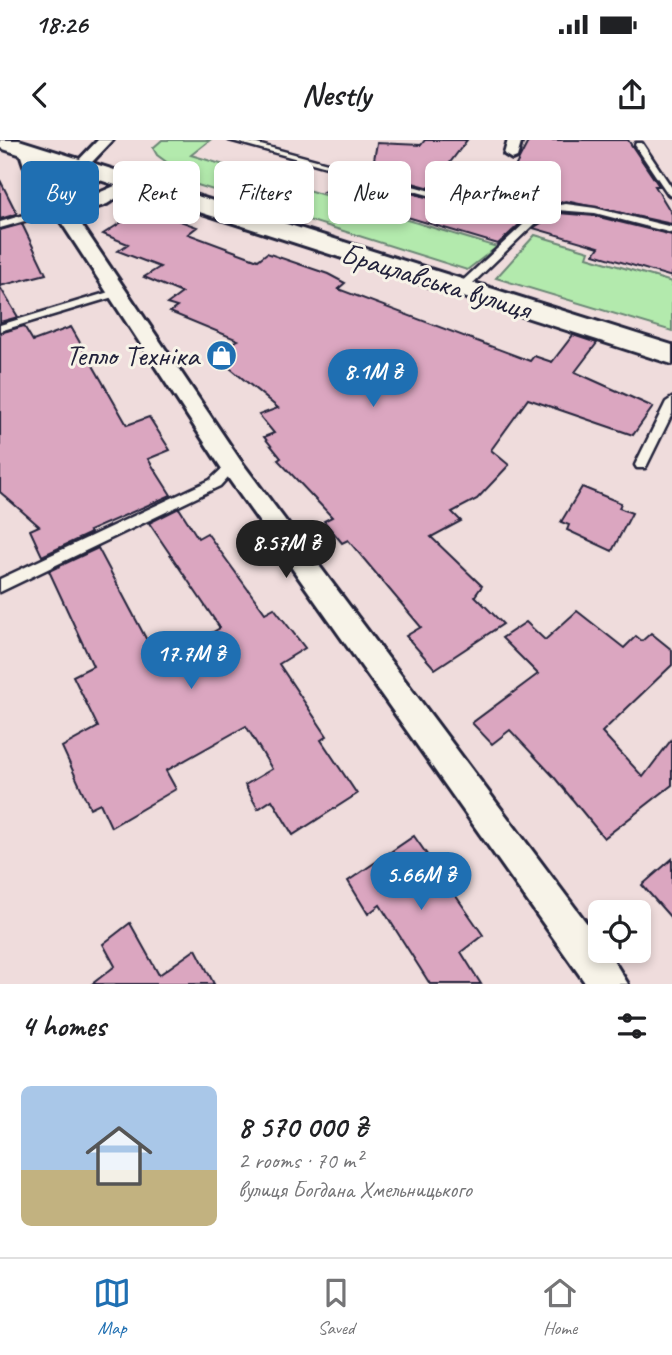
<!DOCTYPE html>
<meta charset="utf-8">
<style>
:root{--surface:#fff;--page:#f6f6f6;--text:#202124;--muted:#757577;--line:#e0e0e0;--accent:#1f6fb2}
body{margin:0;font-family:Caveat,sans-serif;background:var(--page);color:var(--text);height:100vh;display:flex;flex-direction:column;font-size:26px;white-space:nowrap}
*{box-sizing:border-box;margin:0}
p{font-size:23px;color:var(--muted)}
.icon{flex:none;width:38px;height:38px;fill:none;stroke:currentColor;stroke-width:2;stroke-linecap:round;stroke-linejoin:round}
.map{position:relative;height:844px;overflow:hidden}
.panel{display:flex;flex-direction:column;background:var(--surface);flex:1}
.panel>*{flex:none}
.guide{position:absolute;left:21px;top:21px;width:630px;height:63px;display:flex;gap:14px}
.tools{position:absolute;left:588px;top:760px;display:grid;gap:14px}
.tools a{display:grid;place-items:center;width:63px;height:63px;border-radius:10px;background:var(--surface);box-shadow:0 4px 10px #0003;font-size:35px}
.price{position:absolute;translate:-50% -60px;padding:0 16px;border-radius:24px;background:var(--accent);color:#fff;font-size:23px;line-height:46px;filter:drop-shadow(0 2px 4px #0008)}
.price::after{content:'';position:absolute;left:50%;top:42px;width:21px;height:16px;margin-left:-10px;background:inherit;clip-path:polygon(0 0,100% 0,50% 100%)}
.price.on{background:#222;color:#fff}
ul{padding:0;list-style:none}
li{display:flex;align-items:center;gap:21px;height:175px;padding:0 21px}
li+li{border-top:2px solid var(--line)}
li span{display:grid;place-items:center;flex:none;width:196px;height:140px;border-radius:10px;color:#555}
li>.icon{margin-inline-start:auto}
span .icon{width:84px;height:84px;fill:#fffc;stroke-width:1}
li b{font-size:30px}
h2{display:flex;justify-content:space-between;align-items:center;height:84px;padding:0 21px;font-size:30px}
.pill{padding:0 24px;border-radius:10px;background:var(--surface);box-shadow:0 4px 10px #0003;font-size:24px;line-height:63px}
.pill.on{background:var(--accent);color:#fff}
.status{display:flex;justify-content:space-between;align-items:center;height:49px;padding:0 35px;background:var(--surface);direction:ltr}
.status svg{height:19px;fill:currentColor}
header{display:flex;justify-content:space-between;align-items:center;height:91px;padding:0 21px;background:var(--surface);font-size:32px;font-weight:700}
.menu{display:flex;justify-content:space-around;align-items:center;height:98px;border-top:2px solid var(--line);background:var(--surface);font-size:19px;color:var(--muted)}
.menu a{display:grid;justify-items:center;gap:4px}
.menu .on{color:var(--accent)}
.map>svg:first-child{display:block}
.green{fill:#b3eaad;stroke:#6a8674;stroke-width:2}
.building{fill:#dba6c0;stroke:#22223b;stroke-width:2}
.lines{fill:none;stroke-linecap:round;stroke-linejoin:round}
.service-casing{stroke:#22223b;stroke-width:5}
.minor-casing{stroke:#22223b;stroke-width:6}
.primary-casing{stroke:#22223b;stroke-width:6}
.service{fill:#f7f3e8;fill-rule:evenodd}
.minor{fill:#f7f3e8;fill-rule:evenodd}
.primary{fill:#f7f3e8;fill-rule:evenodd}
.labels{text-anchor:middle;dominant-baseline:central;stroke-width:6;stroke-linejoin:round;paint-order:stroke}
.far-street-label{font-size:30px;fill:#22223b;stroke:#f7f3e8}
.far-poi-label{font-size:30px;fill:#22223b;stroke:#f7f3e8;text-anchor:end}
</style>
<div class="status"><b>18:26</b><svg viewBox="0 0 49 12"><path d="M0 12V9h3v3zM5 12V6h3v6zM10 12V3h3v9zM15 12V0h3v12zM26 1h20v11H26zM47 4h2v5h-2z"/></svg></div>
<header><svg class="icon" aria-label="back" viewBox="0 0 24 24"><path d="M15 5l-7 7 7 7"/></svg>Nestly<svg class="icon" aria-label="share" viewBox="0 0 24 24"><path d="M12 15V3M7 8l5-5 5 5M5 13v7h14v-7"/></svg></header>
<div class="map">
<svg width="672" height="844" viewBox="0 0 672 844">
<rect width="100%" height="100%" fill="#efdcdc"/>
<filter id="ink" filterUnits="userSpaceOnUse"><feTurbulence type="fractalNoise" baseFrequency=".0143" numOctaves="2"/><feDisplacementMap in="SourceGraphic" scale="14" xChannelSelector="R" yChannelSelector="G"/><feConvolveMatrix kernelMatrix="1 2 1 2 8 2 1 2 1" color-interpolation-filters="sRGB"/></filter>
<g filter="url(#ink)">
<g class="green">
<path d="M162 0H210L191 15 497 107 467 130 169 36 176 29 157 15 153 8Z"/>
<path d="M535 95 589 111 587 117 672 142V191L496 138Z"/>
</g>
<g class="building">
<path d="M425 0H467L449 24 512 33 529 0H628L659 46H655L672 74V84L566 61 551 64 531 75 364 30 373 25 377 3 421 5Z"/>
<path d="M352 37 521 83 498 104 323 52Z"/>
<path d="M0 40 17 74 0 79Z"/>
<path d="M144 68 197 87 188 94 258 120 267 113 328 134 345 143 338 149 530 221 534 216 552 222 573 195 597 203 575 232 653 267 633 295 528 259 491 310 509 325 477 359 452 372 461 381 431 397 482 446 475 456 503 484 435 529 406 496 421 487 348 400 342 403 324 381 332 377 278 320 281 318 264 297 274 293 259 275 278 268 212 213 238 200 170 172 177 167 167 164 182 153 144 137 160 127 118 111 128 104 103 94Z"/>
<path d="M558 73 595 76 672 95V137L594 114 599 107 533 88Z"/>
<path d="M22 84 46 134 0 146V90Z"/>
<path d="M0 147 18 177 0 182Z"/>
<path d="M24 186 33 201 71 187 127 285 149 277 170 310 148 319 171 355 89 391 91 393 42 416 30 390 39 386 0 352V193Z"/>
<path d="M582 347 621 363 619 368 632 373 612 411 567 390 569 385 561 382Z"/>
<path d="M179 368 198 398 207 393 265 473 274 468 305 508 279 524 327 596 321 600 357 654 293 695 272 660 258 669 245 645 272 629 246 586 166 631 176 649 111 687 100 663 90 668 62 607 98 587 73 536 93 526 49 431 98 408 159 523 220 488 149 383Z"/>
<path d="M577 471 624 508 636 496 642 501 651 493 672 510V525L602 592 643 637 672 599V645L604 698 554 637 510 590 492 604 472 583 538 534 502 498 526 482 545 500Z"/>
<path d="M414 696 483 795 461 812 481 844H430L380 765 368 774 348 741Z"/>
<path d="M672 719V779L642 745Z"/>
<path d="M130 783 159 835 196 809 214 844H92L115 826 103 804Z"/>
</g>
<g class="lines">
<defs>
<g id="service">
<path d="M229 0H242L531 78 552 66 566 64 595 68 672 87V93L595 73 557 70 535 83 474 142 460 152 455 149 456 147 526 82Z"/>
<path d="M636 3H642L672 48V57L668 54 635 5Z"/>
<path d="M67 69 71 72 70 74 28 80 0 88V82L27 74Z"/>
<path d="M119 149 124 152 123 154 0 191V185Z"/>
<path d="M672 258V274L647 325 645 328H637L635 325 666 262Z"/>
<path d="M232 321 238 326 220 346 0 452V439L210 340 228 323Z"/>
</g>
<g id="minor">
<path d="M98 0H113L72 43 64 58 69 66C84 61 125 39 134 41V47L107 64 75 75 240 320 600 801V810H607L628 844H586L224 332 24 25 19 10 27 5 32 7 40 25 55 45Z"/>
<path d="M508 0H522L517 17 512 19 504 14Z"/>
</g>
<path id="primary" d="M0 0H19L672 205V224L0 8Z"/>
</defs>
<use href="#service" class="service-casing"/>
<use href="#minor" class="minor-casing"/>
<use href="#primary" class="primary-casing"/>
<use href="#service" class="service"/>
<use href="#minor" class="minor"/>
<use href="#primary" class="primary"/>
</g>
</g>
<defs>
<symbol id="shop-disc" viewBox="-11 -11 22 22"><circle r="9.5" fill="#1f6fb2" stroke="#f7f3e8"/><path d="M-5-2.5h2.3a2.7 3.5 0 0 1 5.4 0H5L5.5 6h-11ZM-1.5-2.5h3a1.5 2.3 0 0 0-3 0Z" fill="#fff"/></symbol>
</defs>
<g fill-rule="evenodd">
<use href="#shop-disc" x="204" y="198" width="35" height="35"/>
</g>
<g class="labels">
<g class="far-street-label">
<text transform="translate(436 141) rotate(17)">Брацлавська вулиця</text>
</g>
<g class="far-poi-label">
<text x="199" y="215">Тепло Техніка</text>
</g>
</g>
</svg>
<div class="tools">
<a><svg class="icon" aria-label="locate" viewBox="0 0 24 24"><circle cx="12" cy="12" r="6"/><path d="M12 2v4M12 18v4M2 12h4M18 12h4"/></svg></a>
</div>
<b class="price" style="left:373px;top:269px">8.1M ₴</b>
<b class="price on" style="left:286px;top:440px">8.57M ₴</b>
<b class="price" style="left:191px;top:551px">17.7M ₴</b>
<b class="price" style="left:421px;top:772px">5.66M ₴</b>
<div class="guide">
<a class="pill on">Buy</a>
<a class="pill">Rent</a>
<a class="pill">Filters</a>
<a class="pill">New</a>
<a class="pill">Apartment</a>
</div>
</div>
<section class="panel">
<h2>4 homes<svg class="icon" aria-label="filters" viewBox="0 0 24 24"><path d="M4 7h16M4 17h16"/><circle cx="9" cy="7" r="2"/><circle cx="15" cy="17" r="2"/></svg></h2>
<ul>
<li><span style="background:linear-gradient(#a9c7e8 60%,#c2b280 0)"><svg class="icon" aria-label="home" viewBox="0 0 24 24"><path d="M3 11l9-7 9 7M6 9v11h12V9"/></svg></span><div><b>8 570 000 ₴</b><p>2 rooms · 70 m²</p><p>вулиця Богдана Хмельницького</p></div></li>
</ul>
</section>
<nav class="menu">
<a class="on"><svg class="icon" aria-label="map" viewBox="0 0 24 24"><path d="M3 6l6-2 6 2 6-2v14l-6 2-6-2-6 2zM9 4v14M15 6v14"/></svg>Map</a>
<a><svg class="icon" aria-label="saved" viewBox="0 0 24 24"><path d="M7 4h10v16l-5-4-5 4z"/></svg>Saved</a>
<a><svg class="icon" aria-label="home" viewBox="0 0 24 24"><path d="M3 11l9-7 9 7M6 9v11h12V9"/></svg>Home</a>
</nav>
